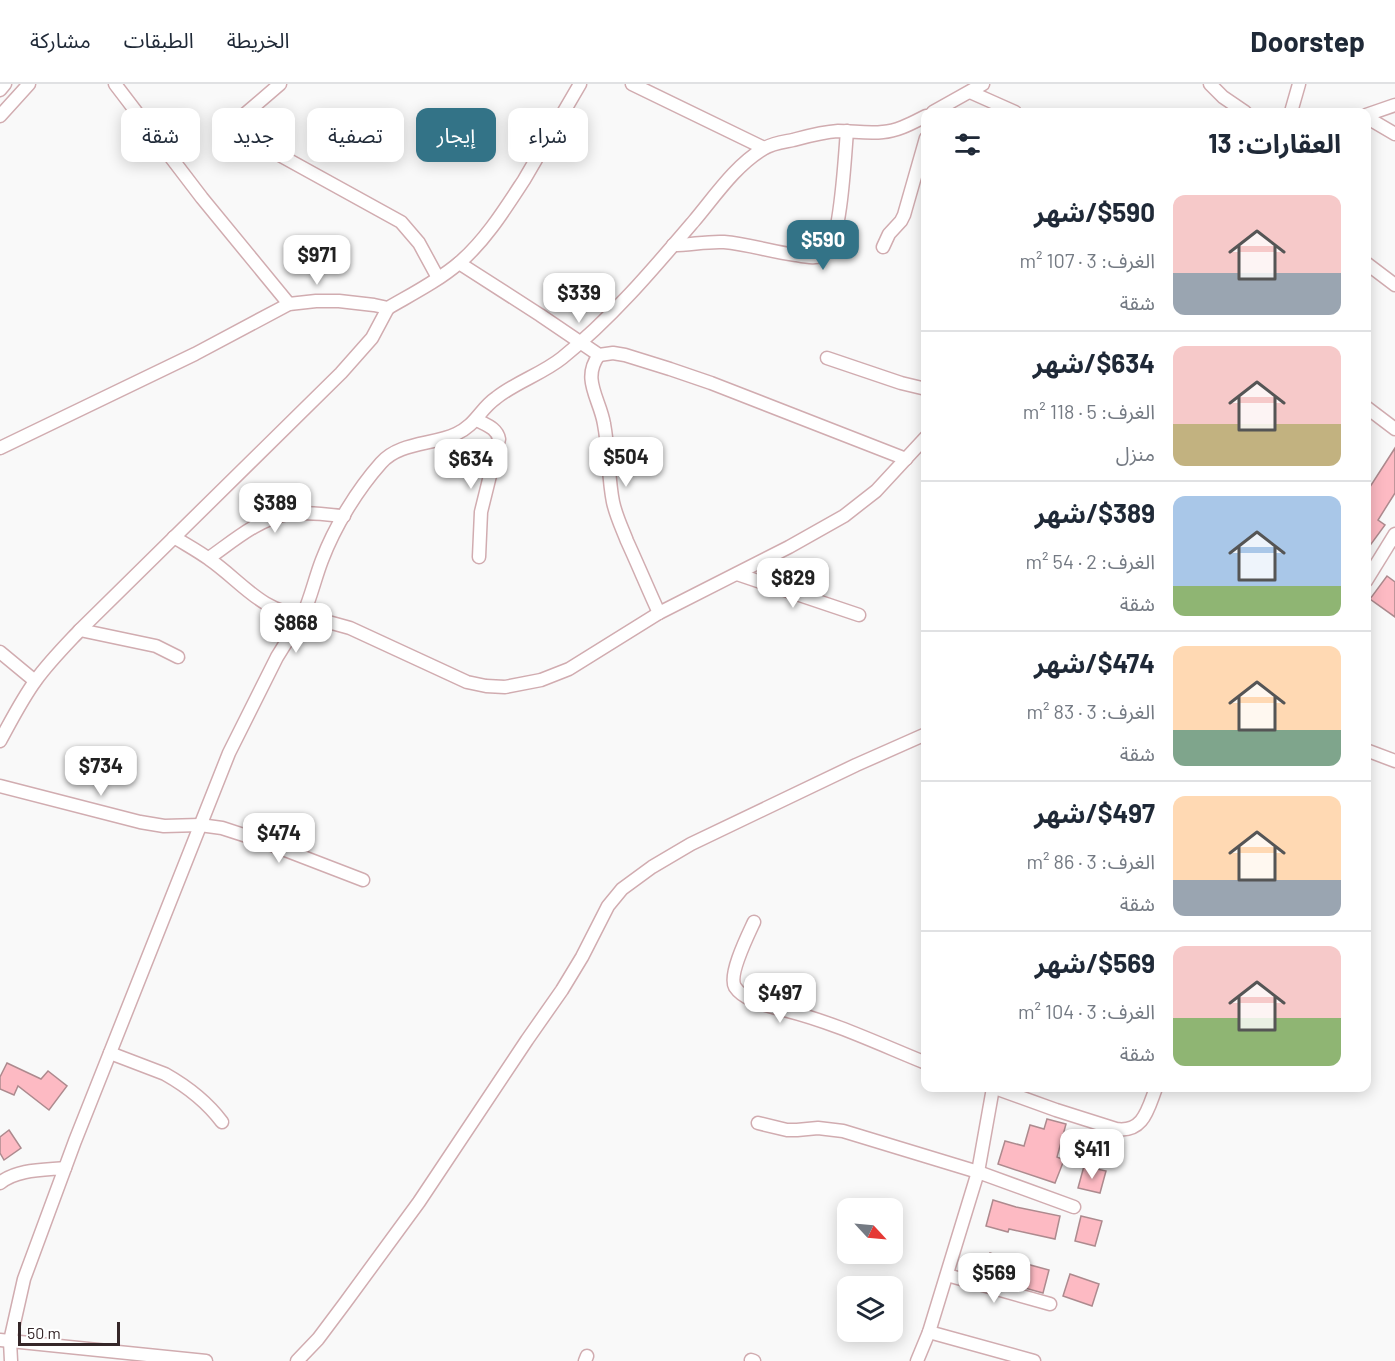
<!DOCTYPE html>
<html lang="ar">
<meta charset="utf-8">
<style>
:root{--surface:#fff;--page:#f2f2f3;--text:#1f2937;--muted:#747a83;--line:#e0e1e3;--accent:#337387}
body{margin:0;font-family:Barlow,"Noto Sans Arabic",sans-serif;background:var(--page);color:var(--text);direction:rtl;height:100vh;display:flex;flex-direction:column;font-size:22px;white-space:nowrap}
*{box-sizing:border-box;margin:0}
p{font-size:20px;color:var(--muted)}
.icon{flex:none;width:33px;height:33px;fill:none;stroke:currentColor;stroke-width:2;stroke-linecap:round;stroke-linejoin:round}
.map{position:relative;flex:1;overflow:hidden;direction:ltr}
.panel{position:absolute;left:921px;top:24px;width:450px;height:984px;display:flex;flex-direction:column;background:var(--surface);border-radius:12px;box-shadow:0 3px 15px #0003;direction:rtl}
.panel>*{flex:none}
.banner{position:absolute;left:18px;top:24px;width:570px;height:54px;direction:rtl;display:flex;gap:12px}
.needle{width:39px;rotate:116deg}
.controls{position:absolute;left:837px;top:1114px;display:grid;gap:12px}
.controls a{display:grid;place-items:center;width:66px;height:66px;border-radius:12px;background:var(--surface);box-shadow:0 3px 15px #0003;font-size:30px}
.scale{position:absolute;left:18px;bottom:15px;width:102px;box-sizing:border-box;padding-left:6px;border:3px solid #352729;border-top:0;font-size:16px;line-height:21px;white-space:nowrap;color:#352729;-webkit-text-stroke:4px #fff;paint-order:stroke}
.price{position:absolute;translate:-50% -51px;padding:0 14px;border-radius:12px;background:#fff;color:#222;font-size:20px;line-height:39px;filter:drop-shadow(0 2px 3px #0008)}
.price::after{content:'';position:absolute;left:50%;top:36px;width:18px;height:14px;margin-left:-9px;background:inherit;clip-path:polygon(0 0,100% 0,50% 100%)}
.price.active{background:var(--accent);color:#fff}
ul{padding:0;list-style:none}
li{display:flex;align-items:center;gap:18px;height:150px;padding:0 30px}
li+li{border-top:2px solid var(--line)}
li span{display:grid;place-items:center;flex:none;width:168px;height:120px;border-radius:12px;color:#555}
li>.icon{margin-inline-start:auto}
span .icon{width:72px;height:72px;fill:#fffc;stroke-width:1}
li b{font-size:26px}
h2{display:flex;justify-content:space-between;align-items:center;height:72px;padding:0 30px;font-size:26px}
.chip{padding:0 21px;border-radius:12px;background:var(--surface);box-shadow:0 3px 15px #0003;font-size:21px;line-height:54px}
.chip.active{background:var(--accent);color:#fff}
header{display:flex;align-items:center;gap:36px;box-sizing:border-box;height:84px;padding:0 30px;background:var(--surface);border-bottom:2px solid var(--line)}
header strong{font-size:28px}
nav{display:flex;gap:33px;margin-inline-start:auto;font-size:21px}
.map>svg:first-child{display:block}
.building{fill:#fdbac3;stroke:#ad8a8e;stroke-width:1.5}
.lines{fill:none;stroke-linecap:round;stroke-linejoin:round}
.minor-casing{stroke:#d1acb0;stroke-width:15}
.minor{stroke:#fff;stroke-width:12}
</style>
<header>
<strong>Doorstep</strong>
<nav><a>الخريطة</a><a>الطبقات</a><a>مشاركة</a></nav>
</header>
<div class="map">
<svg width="1395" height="1277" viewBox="0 0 1395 1277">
<rect width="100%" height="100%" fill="#f9f9f9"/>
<g class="building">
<path d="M1395 364V409L1378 436 1385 441 1366 467V409Z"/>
<path d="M1387 492 1395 498V533L1370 515Z"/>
<path d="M7 979 41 995 48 987 67 1002 49 1026 18 1002 14 1011 0 1005V993Z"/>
<path d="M1047 1035 1066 1040 1057 1073 1064 1076 1055 1099 998 1080 1005 1057 1024 1062 1030 1041 1044 1045Z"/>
<path d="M9 1046 21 1064 4 1076 0 1069V1053Z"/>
<path d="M1084 1082 1106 1087 1100 1109 1078 1104Z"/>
<path d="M993 1116 1016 1123 1060 1132 1055 1155 1009 1145 1008 1148 986 1142Z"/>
<path d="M1081 1132 1102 1137 1095 1162 1075 1157Z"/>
<path d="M990 1169 1008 1175 1049 1186 1043 1209 982 1192Z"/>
<path d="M1070 1190 1099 1200 1092 1222 1063 1212Z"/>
</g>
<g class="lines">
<defs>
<g id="minor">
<path d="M115 0 202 114 289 220"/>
<path d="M280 0 238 36 237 40 240 44 265 63 401 138 419 159 438 194"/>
<path d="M632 0 764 64"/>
<path d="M1210 0 1223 13 1245 28"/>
<path d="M0 6 5 0"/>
<path d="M970 8 1015 28"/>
<path d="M933 28 983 0"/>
<path d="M1291 28 1299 0"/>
<path d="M1366 31 1395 21"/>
<path d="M0 32 29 0"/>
<path d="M1366 33 1395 50"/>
<path d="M673 161C690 161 707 157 724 158 748 160 772 168 796 171 806 173 819 176 827 168 841 156 845 69 847 47"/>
<path d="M883 163 889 150 901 137 904 131 926 54"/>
<path d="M459 179 540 231 599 271 613 269 625 271 670 285 711 299 906 375"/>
<path d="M1366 179 1395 201"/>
<path d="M599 271C581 295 600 315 604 340 609 366 608 393 613 418 616 432 622 444 627 457 638 481 648 505 659 529"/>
<path d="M827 274 901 299 926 305"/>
<path d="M1366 323 1395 345"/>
<path d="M477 336C486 341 497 344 499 355L481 428 479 473"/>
<path d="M0 364 195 270 289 220 316 217H339L374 221 388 224C412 210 438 197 459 179 485 157 505 125 524 96 543 64 561 32 580 0"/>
<path d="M174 453C185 460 198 467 209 475 241 497 262 529 303 531 311 513 315 494 322 476 335 442 357 406 381 379 399 358 433 361 456 350 476 341 480 325 496 314 516 298 542 290 562 274 611 235 654 184 694 137 715 112 735 82 763 65 772 59 783 58 793 56 808 52 822 48 838 47 853 47 868 50 883 48 898 47 912 39 926 32"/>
<path d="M209 474C232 458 258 435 287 430 306 427 326 431 344 432"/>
<path d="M737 490 859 531"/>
<path d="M1366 497 1395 450"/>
<path d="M80 546 156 562 178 573"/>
<path d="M0 568 35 597"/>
<path d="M0 657C11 637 22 615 36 596 49 578 65 562 80 546L341 289 372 254 388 224"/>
<path d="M1366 666 1395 677"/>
<path d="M0 702 140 738 164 742 200 741 222 744 259 756 363 796"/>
<path d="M754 838C748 851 728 891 735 903 744 917 769 922 784 926 833 938 879 960 926 979"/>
<path d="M110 969 165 990C188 1003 207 1018 222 1038"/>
<path d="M995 1004 1056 1026 1116 1045C1144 1049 1148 1024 1156 1004"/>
<path d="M758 1039 787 1046H797L818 1044 843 1047 978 1088 1074 1123"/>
<path d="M0 1099C17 1085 44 1086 65 1084"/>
<path d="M947 1191 1050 1220"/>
<path d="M929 1248 1034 1277"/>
<path d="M0 1256 206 1277"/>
<path d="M751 1276 754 1277"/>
<path d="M11 1277 10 1257 24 1195 75 1057 229 669 277 573 303 531 350 544 467 598 486 602 505 603 541 596 569 585 659 529 789 463 844 432 876 407 926 353"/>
<path d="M297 1277 318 1255 345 1219 419 1118 527 956 562 906 582 873 608 822 622 805 652 783 691 760 856 681 926 650"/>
<path d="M585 1277 587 1272"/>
<path d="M917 1277 929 1248 978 1088 993 1004"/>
</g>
</defs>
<use href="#minor" class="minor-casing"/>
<use href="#minor" class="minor"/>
</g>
</svg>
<div class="controls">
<a><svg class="needle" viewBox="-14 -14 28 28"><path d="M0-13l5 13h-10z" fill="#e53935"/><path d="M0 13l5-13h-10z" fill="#747a83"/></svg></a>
<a><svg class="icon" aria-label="layers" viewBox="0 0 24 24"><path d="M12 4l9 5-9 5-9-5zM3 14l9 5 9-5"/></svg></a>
</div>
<div class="scale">50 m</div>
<b class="price active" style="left:823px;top:187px">$590</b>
<b class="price" style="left:317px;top:202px">$971</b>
<b class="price" style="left:579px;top:240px">$339</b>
<b class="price" style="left:626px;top:404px">$504</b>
<b class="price" style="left:471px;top:406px">$634</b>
<b class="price" style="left:275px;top:450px">$389</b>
<b class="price" style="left:793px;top:525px">$829</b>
<b class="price" style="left:296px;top:570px">$868</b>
<b class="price" style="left:101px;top:713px">$734</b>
<b class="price" style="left:279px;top:780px">$474</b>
<b class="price" style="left:780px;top:940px">$497</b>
<b class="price" style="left:1092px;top:1096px">$411</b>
<b class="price" style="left:994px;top:1220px">$569</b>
<div class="banner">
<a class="chip">شراء</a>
<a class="chip active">إيجار</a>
<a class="chip">تصفية</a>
<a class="chip">جديد</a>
<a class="chip">شقة</a>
</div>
<section class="panel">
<h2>العقارات: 13<svg class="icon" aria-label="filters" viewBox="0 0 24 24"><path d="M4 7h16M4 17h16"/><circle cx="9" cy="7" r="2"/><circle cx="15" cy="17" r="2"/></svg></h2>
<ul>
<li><span style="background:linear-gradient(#f6c9c9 65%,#9aa5b1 0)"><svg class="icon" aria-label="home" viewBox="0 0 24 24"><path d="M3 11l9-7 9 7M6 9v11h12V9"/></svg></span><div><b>$590/شهر</b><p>الغرف: 3 · 107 m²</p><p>شقة</p></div></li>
<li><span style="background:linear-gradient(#f6c9c9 65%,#c2b280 0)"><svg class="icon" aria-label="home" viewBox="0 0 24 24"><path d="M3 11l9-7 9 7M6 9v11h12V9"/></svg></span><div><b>$634/شهر</b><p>الغرف: 5 · 118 m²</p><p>منزل</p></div></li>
<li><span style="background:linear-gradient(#a9c7e8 75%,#8fb573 0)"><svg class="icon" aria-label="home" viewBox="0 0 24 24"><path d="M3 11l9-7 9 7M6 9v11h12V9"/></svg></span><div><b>$389/شهر</b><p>الغرف: 2 · 54 m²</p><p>شقة</p></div></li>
<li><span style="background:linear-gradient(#ffd9b3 70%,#7fa58c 0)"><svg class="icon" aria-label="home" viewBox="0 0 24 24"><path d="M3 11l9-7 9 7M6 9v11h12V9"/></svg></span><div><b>$474/شهر</b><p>الغرف: 3 · 83 m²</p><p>شقة</p></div></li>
<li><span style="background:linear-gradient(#ffd9b3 70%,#9aa5b1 0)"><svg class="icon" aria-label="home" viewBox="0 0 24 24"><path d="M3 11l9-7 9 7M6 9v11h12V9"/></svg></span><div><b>$497/شهر</b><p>الغرف: 3 · 86 m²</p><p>شقة</p></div></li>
<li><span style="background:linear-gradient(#f6c9c9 60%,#8fb573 0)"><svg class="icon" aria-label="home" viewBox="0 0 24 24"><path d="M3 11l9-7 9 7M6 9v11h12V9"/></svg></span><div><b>$569/شهر</b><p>الغرف: 3 · 104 m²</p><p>شقة</p></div></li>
</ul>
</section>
</div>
